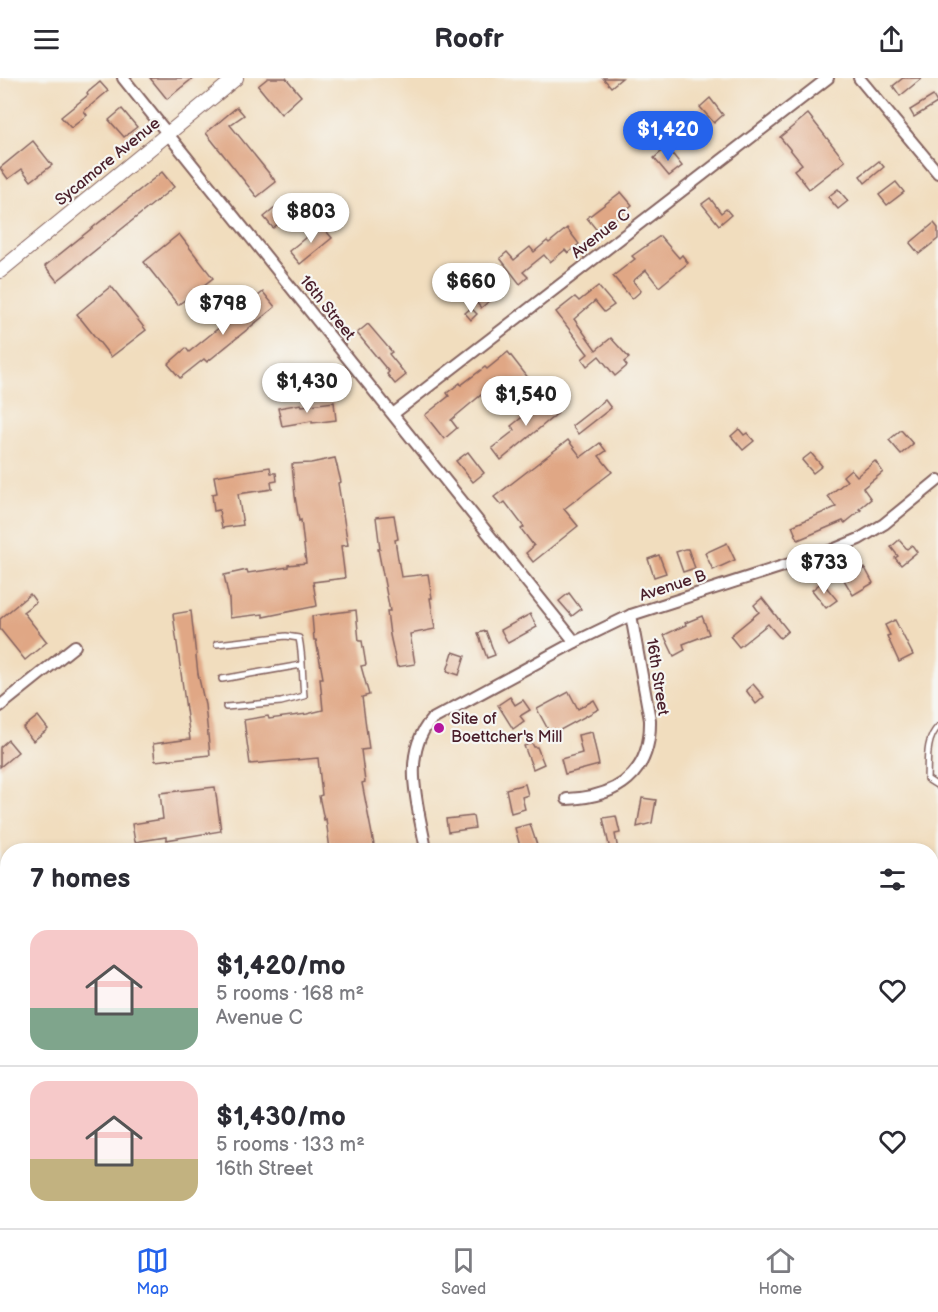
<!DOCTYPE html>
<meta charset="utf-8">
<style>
:root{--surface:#fff;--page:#f7f7f7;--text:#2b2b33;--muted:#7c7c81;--line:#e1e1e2;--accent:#2563eb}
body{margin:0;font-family:"Balsamiq Sans",sans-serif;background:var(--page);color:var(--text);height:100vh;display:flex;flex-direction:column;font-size:22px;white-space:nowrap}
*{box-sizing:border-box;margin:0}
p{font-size:20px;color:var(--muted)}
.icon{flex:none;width:33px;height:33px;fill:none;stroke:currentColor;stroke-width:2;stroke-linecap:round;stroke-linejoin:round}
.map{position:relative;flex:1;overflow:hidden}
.drawer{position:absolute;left:0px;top:765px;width:939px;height:386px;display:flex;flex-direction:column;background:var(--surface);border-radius:24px 24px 0 0;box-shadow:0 3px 9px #0003}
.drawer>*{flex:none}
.price{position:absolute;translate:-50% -51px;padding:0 14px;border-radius:21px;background:#fff;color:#222;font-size:20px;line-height:39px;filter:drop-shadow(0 2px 3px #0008)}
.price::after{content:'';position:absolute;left:50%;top:36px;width:18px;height:14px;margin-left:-9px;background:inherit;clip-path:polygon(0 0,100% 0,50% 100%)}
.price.selected{background:var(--accent);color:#fff}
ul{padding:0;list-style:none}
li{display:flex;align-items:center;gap:18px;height:150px;padding:0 30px}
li+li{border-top:2px solid var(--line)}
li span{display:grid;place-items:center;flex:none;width:168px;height:120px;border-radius:18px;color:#555}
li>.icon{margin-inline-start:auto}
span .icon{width:72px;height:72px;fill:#fffc;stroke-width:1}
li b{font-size:26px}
h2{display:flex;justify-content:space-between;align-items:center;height:72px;padding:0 30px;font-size:26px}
header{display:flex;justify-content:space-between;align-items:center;height:78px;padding:0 30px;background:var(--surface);font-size:27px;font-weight:700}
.tab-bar{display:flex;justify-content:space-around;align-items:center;height:84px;border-top:2px solid var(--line);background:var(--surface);font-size:16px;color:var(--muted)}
.tab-bar a{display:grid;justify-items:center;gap:3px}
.tab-bar .selected{color:var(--accent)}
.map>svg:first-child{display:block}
.building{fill:#e0a785}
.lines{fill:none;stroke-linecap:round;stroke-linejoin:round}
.service-casing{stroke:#84625e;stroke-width:8}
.minor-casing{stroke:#84625e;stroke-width:14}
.tertiary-casing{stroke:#84625e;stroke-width:16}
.service{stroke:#fff;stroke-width:5}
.minor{stroke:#fff;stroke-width:10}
.tertiary{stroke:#fff;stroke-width:14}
.poi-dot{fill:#b5179e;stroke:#f6f6f2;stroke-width:2}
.labels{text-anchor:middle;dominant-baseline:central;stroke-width:4.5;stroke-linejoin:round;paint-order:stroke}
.street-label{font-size:16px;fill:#4a1f2b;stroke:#f6f6f2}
.poi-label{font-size:16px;fill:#4a1f2b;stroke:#f6f6f2;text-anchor:start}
</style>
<header><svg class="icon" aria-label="menu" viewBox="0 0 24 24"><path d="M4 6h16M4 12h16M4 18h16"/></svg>Roofr<svg class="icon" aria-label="share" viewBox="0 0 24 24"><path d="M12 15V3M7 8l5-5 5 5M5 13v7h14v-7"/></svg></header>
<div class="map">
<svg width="938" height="1150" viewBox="0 0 938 1150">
<rect width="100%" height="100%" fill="#f6f6f2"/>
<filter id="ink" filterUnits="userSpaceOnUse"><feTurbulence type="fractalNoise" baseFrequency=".0167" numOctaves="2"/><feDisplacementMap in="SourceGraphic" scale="12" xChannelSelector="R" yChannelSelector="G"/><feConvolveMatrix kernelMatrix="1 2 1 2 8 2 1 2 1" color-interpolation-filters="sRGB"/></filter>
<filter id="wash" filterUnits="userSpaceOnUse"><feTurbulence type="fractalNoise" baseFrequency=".008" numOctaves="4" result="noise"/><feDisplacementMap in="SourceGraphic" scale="24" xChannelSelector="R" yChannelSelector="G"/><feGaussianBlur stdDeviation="1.35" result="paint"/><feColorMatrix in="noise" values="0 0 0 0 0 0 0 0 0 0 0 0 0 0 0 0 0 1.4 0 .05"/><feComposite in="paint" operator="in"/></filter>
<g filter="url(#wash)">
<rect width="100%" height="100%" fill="#f1ddbe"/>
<g id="blocks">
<g class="building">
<path d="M150 0H193L167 21Z"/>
<path d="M268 0H286L301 18 281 36 258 8Z"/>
<path d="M603 0H622L611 9Z"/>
<path d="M903 0H922L900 18 893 8Z"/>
<path d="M100 4 108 13 84 33 87 37 71 50 61 39 88 17 87 15Z"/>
<path d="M933 18 937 25 914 39 910 32Z"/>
<path d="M710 20 723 37 714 45 700 29Z"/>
<path d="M237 29 244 37 230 47 276 104 257 119 206 55Z"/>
<path d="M122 31 137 49 124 59 109 42Z"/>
<path d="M808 36 845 83 809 111 794 92 802 86 780 59Z"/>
<path d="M33 63 52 87 31 103 22 91 8 101 0 90Z"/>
<path d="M667 69 682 88 669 98 654 80Z"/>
<path d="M879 83 884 89 865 105 860 98Z"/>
<path d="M162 94 174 109 57 203 45 188Z"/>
<path d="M896 104 904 114 887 127 879 117Z"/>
<path d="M838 111 848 123 838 131 828 119Z"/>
<path d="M621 114 632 127 599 155 587 140Z"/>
<path d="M710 120 721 135 726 131 731 137 719 147 702 126Z"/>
<path d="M281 125 290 136 273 150 264 139Z"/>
<path d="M934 145 938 150V161L919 176 910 165Z"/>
<path d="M321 147 332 160 300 186 289 173Z"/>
<path d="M567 150 579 166 568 175 565 172 550 184 544 177 523 194 528 199 520 206 500 180 507 174 514 182 530 169 534 174 547 163 549 165Z"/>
<path d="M179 156 213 200 178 227 144 184Z"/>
<path d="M660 158 679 180 682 177 688 185 659 209 646 192 633 203 641 213 632 221 613 198 635 181 632 178Z"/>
<path d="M480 189 500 214 481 230 460 205Z"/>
<path d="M111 208 146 252 111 279 77 236Z"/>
<path d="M598 208 614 227 604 234 595 223 574 241 596 272 611 260 629 280 624 284 627 288 615 298 599 278 587 288 582 281 588 276 556 234 575 219 579 223Z"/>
<path d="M263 214 275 229 207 284 204 281 180 300 168 286 186 270 189 274Z"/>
<path d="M471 230 477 236 471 242 465 235Z"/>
<path d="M368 246 392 274 389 276 406 297 395 306 387 296 389 294 357 255Z"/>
<path d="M508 274 529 301 517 311 508 301 496 310 504 322 496 328 488 316 483 319 481 317 451 342 457 350 444 361 425 337 449 318 447 315 460 305 461 307 485 289 487 291Z"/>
<path d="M544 318 558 335 501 382 492 370 515 352 511 348 535 329 533 327Z"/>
<path d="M605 322 611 330 578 356 572 348Z"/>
<path d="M334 324 336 342 312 345V343L282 348 278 330 301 326 302 328Z"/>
<path d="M739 351 744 357 747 355 754 363 743 372 731 358Z"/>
<path d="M901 352 913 366 901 376 889 362Z"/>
<path d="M568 362 581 379 600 365 606 373 599 378 612 394 564 431 578 448 533 484 526 475 534 468 521 451 524 449 505 424 501 427 494 419Z"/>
<path d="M468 374 484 395 473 404 456 383Z"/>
<path d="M811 375 822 388 813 395 802 382Z"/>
<path d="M335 380 341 404 338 405 348 467 341 468 345 500 313 504 317 528 263 539V536L230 540 229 521 224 497 247 492 248 495 288 489V487L306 485 301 442 299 443 295 418 292 386 311 385Z"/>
<path d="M875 383 883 394 863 410 871 421 859 431 861 432 845 445 843 443 798 462 792 448 836 429 828 418 847 403 843 398 851 391 857 398Z"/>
<path d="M270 389 271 395H276L277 403 271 404 272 411 238 416 243 447 222 450 219 432 214 433 212 416 217 415 214 398Z"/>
<path d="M394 437 398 461 395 462 401 499 428 496 432 520H430L435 551 410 556 415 586 397 589 390 557 387 533H390L378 471H380L376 439Z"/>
<path d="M899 462 907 471 912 467 917 474 901 487 895 480 898 478 891 469Z"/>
<path d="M727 465 735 482 713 492 705 475Z"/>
<path d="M685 471H688L695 490 683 494 676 474Z"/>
<path d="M659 477 666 495 654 499 648 481Z"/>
<path d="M865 490 873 505 853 517 844 502Z"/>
<path d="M822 504 837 522 826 530 812 512Z"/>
<path d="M569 515 581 531 572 538 559 523Z"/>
<path d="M30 516 36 524 23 534 47 564 25 582 0 551V541Z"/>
<path d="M762 520 788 553 780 560 768 546 739 569 730 558 759 534 754 527Z"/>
<path d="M356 532 359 563H362L366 587 361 588 369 617 362 619 369 671 361 672 365 704 362 705 375 772H352V769L330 772 326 741 324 742 319 718 322 717 318 680 250 686 244 642 268 638 269 641 307 636 323 632 320 600H323L316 562H314L312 538Z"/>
<path d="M191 533 198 596 205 627 210 677 155 683 153 666 190 661 173 536Z"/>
<path d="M530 536 537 549 508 565 501 552Z"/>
<path d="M702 538 709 556 683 566 685 572 674 578 664 557 686 547 685 545Z"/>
<path d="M895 542 913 577 899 584 887 558 890 557 885 547Z"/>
<path d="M486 553 495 577 487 580 478 555Z"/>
<path d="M453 574 465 578 459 597 447 593Z"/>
<path d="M753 606 764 619 756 626 746 612Z"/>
<path d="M569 614 578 631 594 622 599 631 551 657 537 631Z"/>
<path d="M510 619 515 627 523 622 530 632 520 638 524 643 513 651 498 627Z"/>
<path d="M38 638 48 651 33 663 23 650Z"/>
<path d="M592 654 599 687 565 696 561 681 582 675 578 657Z"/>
<path d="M8 662 18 674 0 689V669Z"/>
<path d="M532 665 534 669H537L544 686 533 691 524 668Z"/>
<path d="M525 706 528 717 522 719 525 731 511 735 506 711Z"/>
<path d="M215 709 221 753 166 762V759L135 764 132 746 163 741 160 715Z"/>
<path d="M642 720 656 722 652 745 637 749Z"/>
<path d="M473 738 475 750 448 754 446 741Z"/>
<path d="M616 738 620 755 615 756 618 772H610L603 740Z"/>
<path d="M530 746 537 767 521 772 515 750Z"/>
</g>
</g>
</g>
<g filter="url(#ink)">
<use href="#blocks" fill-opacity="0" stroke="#84625e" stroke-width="1.5"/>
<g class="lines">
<defs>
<g id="service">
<path d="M217 566 286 558 299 560C303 579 302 598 304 618L281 624 226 629"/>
<path d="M222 601 301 587"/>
<path d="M938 649C925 662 928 684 927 701L938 708"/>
</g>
<g id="minor">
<path d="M123 0 575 564"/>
<path d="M859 0 938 95"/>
<path d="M393 336 828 0"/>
<path d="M0 628 75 568"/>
<path d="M567 721C618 719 651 696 650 642L631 537"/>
<path d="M426 772C419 730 400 678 431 642L575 564 631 537 830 473 859 461 884 446 938 402"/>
<path d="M932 1050H938"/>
<path d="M484 1143 485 1150"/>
<path d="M692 1150 697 1143"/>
</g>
<path id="tertiary" d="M0 193 236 0"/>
</defs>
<use href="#service" class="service-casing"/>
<use href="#minor" class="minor-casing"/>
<use href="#tertiary" class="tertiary-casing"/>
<use href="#service" class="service"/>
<use href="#minor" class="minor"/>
<use href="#tertiary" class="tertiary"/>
</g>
</g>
<circle class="poi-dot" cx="439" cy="650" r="6"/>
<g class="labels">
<g class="street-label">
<text transform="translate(108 84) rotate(-39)">Sycamore Avenue</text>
<text transform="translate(601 156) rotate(-38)">Avenue C</text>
<text transform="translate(327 230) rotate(51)">16th Street</text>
<text transform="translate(673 508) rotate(-18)">Avenue B</text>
<text transform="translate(657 599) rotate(81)">16th Street</text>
</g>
<g class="poi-label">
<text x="451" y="641">Site of<tspan x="451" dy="18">Boettcher's Mill</tspan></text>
</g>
</g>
</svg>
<b class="price selected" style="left:668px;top:84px">$1,420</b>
<b class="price" style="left:311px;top:166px">$803</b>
<b class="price" style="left:471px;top:236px">$660</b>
<b class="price" style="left:223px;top:258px">$798</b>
<b class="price" style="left:307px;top:336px">$1,430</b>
<b class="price" style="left:526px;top:349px">$1,540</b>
<b class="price" style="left:824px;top:517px">$733</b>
<section class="drawer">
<h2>7 homes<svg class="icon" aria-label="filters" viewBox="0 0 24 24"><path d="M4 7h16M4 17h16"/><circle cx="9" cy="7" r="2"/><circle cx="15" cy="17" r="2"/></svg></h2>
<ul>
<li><span style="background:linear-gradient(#f6c9c9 65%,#7fa58c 0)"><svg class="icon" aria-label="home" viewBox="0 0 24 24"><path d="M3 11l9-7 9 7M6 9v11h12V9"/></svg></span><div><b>$1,420/mo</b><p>5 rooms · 168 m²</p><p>Avenue C</p></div><svg class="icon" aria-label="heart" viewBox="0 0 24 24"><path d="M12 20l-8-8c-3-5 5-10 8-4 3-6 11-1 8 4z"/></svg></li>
<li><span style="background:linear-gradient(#f6c9c9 65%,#c2b280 0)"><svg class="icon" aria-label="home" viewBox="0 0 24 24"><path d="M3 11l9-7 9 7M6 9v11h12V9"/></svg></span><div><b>$1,430/mo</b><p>5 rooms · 133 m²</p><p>16th Street</p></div><svg class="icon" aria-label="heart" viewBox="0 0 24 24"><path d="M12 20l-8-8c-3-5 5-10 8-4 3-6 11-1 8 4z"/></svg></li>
</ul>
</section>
</div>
<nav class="tab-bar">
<a class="selected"><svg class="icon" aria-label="map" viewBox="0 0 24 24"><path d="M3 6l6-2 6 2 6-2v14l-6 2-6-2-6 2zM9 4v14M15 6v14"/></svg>Map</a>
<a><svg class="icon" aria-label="saved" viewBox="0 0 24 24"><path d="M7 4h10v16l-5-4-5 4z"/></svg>Saved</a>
<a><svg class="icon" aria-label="home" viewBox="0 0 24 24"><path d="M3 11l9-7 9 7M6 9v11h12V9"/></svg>Home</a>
</nav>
